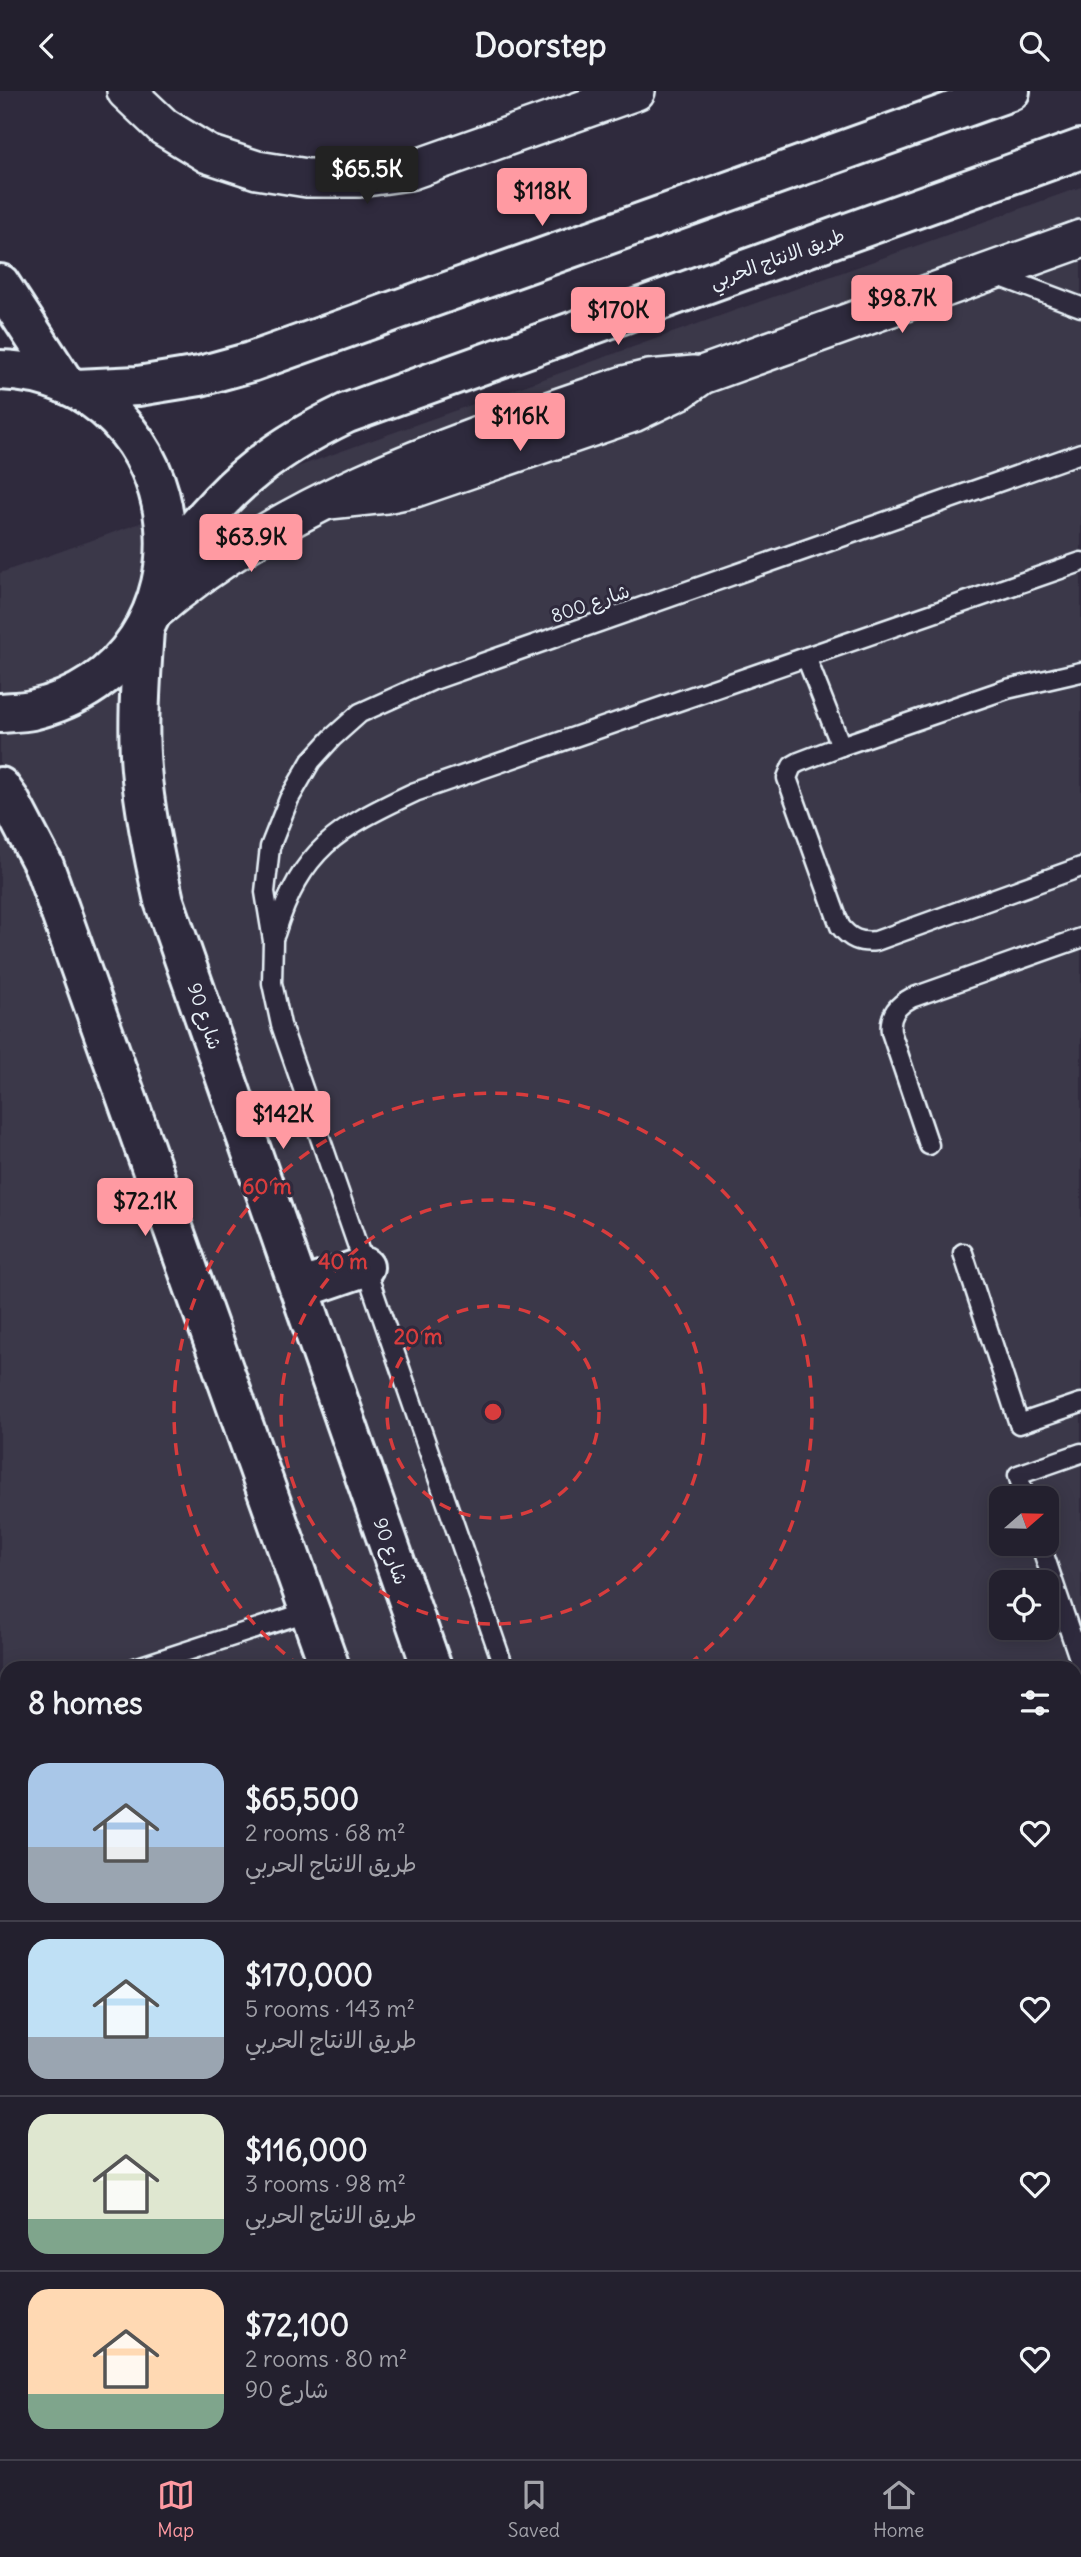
<!DOCTYPE html>
<meta charset="utf-8">
<style>
:root{--surface:#23202e;--page:#2f2d3a;--text:#f1f3f6;--muted:#a3a3aa;--line:#403e4a;--accent:#ff9aa2}
body{margin:0;font-family:Delius,"Playpen Sans Arabic",sans-serif;background:var(--page);color:var(--text);height:100vh;display:flex;flex-direction:column;font-size:26px;white-space:nowrap}
*{box-sizing:border-box;margin:0}
p{font-size:23px;color:var(--muted)}
.icon{flex:none;width:38px;height:38px;fill:none;stroke:currentColor;stroke-width:2;stroke-linecap:round;stroke-linejoin:round}
.map{position:relative;flex:1;overflow:hidden}
.drawer{position:absolute;left:0px;top:1570px;width:1082px;height:800px;display:flex;flex-direction:column;background:var(--surface);border-radius:21px 21px 0 0;box-shadow:0 4px 18px #0003,0 0 0 2px var(--line)}
.drawer>*{flex:none}
.needle{width:46px;rotate:70deg}
.fabs{position:absolute;left:989px;top:1395px;display:grid;gap:14px}
.fabs a{display:grid;place-items:center;width:70px;height:70px;border-radius:14px;background:var(--surface);box-shadow:0 4px 18px #0003,0 0 0 2px var(--line);font-size:35px}
.price{position:absolute;translate:-50% -60px;padding:0 16px;border-radius:7px;background:var(--accent);color:#111;font-size:23px;line-height:46px;filter:drop-shadow(0 2px 4px #0008)}
.price::after{content:'';position:absolute;left:50%;top:42px;width:21px;height:16px;margin-left:-10px;background:inherit;clip-path:polygon(0 0,100% 0,50% 100%)}
.price.active{background:#222;color:#fff}
ul{padding:0;list-style:none}
li{display:flex;align-items:center;gap:21px;height:175px;padding:0 28px}
li+li{border-top:2px solid var(--line)}
li span{display:grid;place-items:center;flex:none;width:196px;height:140px;border-radius:21px;color:#555}
li>.icon{margin-inline-start:auto}
span .icon{width:84px;height:84px;fill:#fffc;stroke-width:1}
li b{font-size:30px}
h2{display:flex;justify-content:space-between;align-items:center;height:84px;padding:0 28px;font-size:30px}
header{display:flex;justify-content:space-between;align-items:center;height:91px;padding:0 28px;background:var(--surface);font-size:32px;font-weight:700}
.tab-bar{display:flex;justify-content:space-around;align-items:center;height:98px;border-top:2px solid var(--line);background:var(--surface);font-size:19px;color:var(--muted)}
.tab-bar a{display:grid;justify-items:center;gap:4px}
.tab-bar .active{color:var(--accent)}
.map>svg:first-child{display:block}
.built{fill:#3b3749;fill-rule:evenodd}
.lines{fill:none;stroke-linecap:round;stroke-linejoin:round}
.service-casing{stroke:#e8f1f8;stroke-width:23}
.minor-casing{stroke:#e8f1f8;stroke-width:42}
.tertiary-casing{stroke:#e8f1f8;stroke-width:44}
.secondary-casing{stroke:#e8f1f8;stroke-width:44}
.service{stroke:#2f2a3d;stroke-width:18}
.minor{stroke:#2f2a3d;stroke-width:37}
.tertiary{stroke:#2f2a3d;stroke-width:38}
.secondary{stroke:#2f2a3d;stroke-width:38}
.ring{fill:none;stroke:#d83c3d;stroke-width:3.5;stroke-dasharray:12 9}
.labels{text-anchor:middle;dominant-baseline:central;stroke-width:6;stroke-linejoin:round;paint-order:stroke}
.street-label{font-size:19px;fill:#e8f1f8;stroke:#2f2a3d}
.centre{fill:#d83c3d;stroke:#2f2a3d;stroke-width:3.5}
.ring-label{font-size:21px;text-anchor:middle;font-weight:bold;fill:#d83c3d;stroke:#2f2a3d;stroke-width:6;stroke-linejoin:round;paint-order:stroke}
</style>
<header><svg class="icon" aria-label="back" viewBox="0 0 24 24"><path d="M15 5l-7 7 7 7"/></svg>Doorstep<svg class="icon" aria-label="search" viewBox="0 0 24 24"><circle cx="10" cy="10" r="6"/><path d="M15 15l6 6"/></svg></header>
<div class="map">
<svg width="1081" height="2368" viewBox="0 0 1081 2368">
<rect width="100%" height="100%" fill="#2f2a3d"/>
<filter id="ink" filterUnits="userSpaceOnUse"><feTurbulence type="fractalNoise" baseFrequency=".0143" numOctaves="2"/><feDisplacementMap in="SourceGraphic" scale="14" xChannelSelector="R" yChannelSelector="G"/><feConvolveMatrix kernelMatrix="1 2 1 2 8 2 1 2 1" color-interpolation-filters="sRGB"/></filter>
<g filter="url(#ink)">
<path class="built" d="M1081 96V2368H0V482ZM1001 1407H1046V1452H1001ZM1001 1491H1046V1536H1001ZM7 1577H1074V2362H7Z"/>
<g class="lines">
<defs>
<g id="service">
<path d="M996 184 1081 216"/>
<path d="M806 566 841 655"/>
<path d="M1081 581 1007 598 841 655 799 671 792 675 787 687 840 835C850 848 860 852 876 850L1081 776"/>
<path d="M275 843C301 758 338 737 415 701L1081 471"/>
<path d="M929 1054 891 941C889 925 896 915 911 907L1081 847"/>
<path d="M963 1162 1019 1333 1081 1312"/>
<path d="M1025 1407 1018 1384 1081 1362"/>
<path d="M1040 1452 1081 1573"/>
<path d="M135 1577 310 1520"/>
<path d="M504 1577 281 934 272 892 273 850 265 801 270 756 289 708 311 670 332 647 360 622 431 590 1081 362"/>
<path d="M0 1621 7 1618"/>
<path d="M0 2244 7 2265"/>
<path d="M0 2362 7 2359"/>
<path d="M41 2362 43 2368"/>
<path d="M777 2362 779 2368"/>
</g>
<g id="minor">
<path d="M126 0 164 36 208 63 257 79 307 87H359L409 80 636 0"/>
<path d="M329 409 386 403 415 397 633 322 681 299 702 284 1081 148"/>
<path d="M151 523C288 405 455 352 624 294L649 288 694 284"/>
</g>
<g id="tertiary">
<path d="M144 538C141 585 137 632 141 678 145 723 154 766 164 810L432 1577"/>
<path d="M0 696 10 710 44 775 330 1577"/>
<path d="M300 1198 364 1176"/>
<path d="M599 2362 601 2368"/>
<path d="M707 2362 708 2368"/>
</g>
<g id="secondary">
<path d="M0 193 65 293"/>
<path d="M0 279C201 286 228 573 32 619 22 621 10 621 0 622"/>
<path d="M77 298 138 295 200 285 251 271 1010 0"/>
<path d="M165 479C217 403 265 361 347 322L1081 58"/>
</g>
</defs>
<use href="#service" class="service-casing"/>
<use href="#minor" class="minor-casing"/>
<use href="#tertiary" class="tertiary-casing"/>
<use href="#secondary" class="secondary-casing"/>
<use href="#service" class="service"/>
<use href="#minor" class="minor"/>
<use href="#tertiary" class="tertiary"/>
<use href="#secondary" class="secondary"/>
</g>
</g>
<g class="ring">
<circle cx="493" cy="1321" r="106"/>
<circle cx="493" cy="1321" r="212"/>
<path d="M301 1576A319 319 0 1 1 685 1576"/>
</g>
<g class="labels">
<g class="street-label">
<text transform="translate(777 167) rotate(-20)">طريق الانتاج الحربي</text>
<text transform="translate(590 512) rotate(-19)">شارع 800</text>
<text transform="translate(205 925) rotate(71)">شارع 90</text>
<text transform="translate(391 1460) rotate(71)">شارع 90</text>
</g>
</g>
<circle cx="493" cy="1321" r="10" class="centre"/>
<g class="ring-label">
<text x="267" y="1103">60 m</text>
<text x="343" y="1178">40 m</text>
<text x="418" y="1253">20 m</text>
</g>
</svg>
<div class="fabs">
<a><svg class="needle" viewBox="-14 -14 28 28"><path d="M0-13l5 13h-10z" fill="#e53935"/><path d="M0 13l5-13h-10z" fill="#a3a3aa"/></svg></a>
<a><svg class="icon" aria-label="locate" viewBox="0 0 24 24"><circle cx="12" cy="12" r="6"/><path d="M12 2v4M12 18v4M2 12h4M18 12h4"/></svg></a>
</div>
<b class="price active" style="left:367px;top:115px">$65.5K</b>
<b class="price" style="left:542px;top:137px">$118K</b>
<b class="price" style="left:902px;top:244px">$98.7K</b>
<b class="price" style="left:618px;top:256px">$170K</b>
<b class="price" style="left:520px;top:362px">$116K</b>
<b class="price" style="left:251px;top:483px">$63.9K</b>
<b class="price" style="left:283px;top:1060px">$142K</b>
<b class="price" style="left:145px;top:1147px">$72.1K</b>
<section class="drawer">
<h2>8 homes<svg class="icon" aria-label="filters" viewBox="0 0 24 24"><path d="M4 7h16M4 17h16"/><circle cx="9" cy="7" r="2"/><circle cx="15" cy="17" r="2"/></svg></h2>
<ul>
<li><span style="background:linear-gradient(#a9c7e8 60%,#9aa5b1 0)"><svg class="icon" aria-label="home" viewBox="0 0 24 24"><path d="M3 11l9-7 9 7M6 9v11h12V9"/></svg></span><div><b>$65,500</b><p>2 rooms · 68 m²</p><p>طريق الانتاج الحربي</p></div><svg class="icon" aria-label="heart" viewBox="0 0 24 24"><path d="M12 20l-8-8c-3-5 5-10 8-4 3-6 11-1 8 4z"/></svg></li>
<li><span style="background:linear-gradient(#bfe0f5 70%,#9aa5b1 0)"><svg class="icon" aria-label="home" viewBox="0 0 24 24"><path d="M3 11l9-7 9 7M6 9v11h12V9"/></svg></span><div><b>$170,000</b><p>5 rooms · 143 m²</p><p>طريق الانتاج الحربي</p></div><svg class="icon" aria-label="heart" viewBox="0 0 24 24"><path d="M12 20l-8-8c-3-5 5-10 8-4 3-6 11-1 8 4z"/></svg></li>
<li><span style="background:linear-gradient(#dfe7d0 75%,#7fa58c 0)"><svg class="icon" aria-label="home" viewBox="0 0 24 24"><path d="M3 11l9-7 9 7M6 9v11h12V9"/></svg></span><div><b>$116,000</b><p>3 rooms · 98 m²</p><p>طريق الانتاج الحربي</p></div><svg class="icon" aria-label="heart" viewBox="0 0 24 24"><path d="M12 20l-8-8c-3-5 5-10 8-4 3-6 11-1 8 4z"/></svg></li>
<li><span style="background:linear-gradient(#ffd9b3 75%,#7fa58c 0)"><svg class="icon" aria-label="home" viewBox="0 0 24 24"><path d="M3 11l9-7 9 7M6 9v11h12V9"/></svg></span><div><b>$72,100</b><p>2 rooms · 80 m²</p><p>شارع 90</p></div><svg class="icon" aria-label="heart" viewBox="0 0 24 24"><path d="M12 20l-8-8c-3-5 5-10 8-4 3-6 11-1 8 4z"/></svg></li>
</ul>
</section>
</div>
<nav class="tab-bar">
<a class="active"><svg class="icon" aria-label="map" viewBox="0 0 24 24"><path d="M3 6l6-2 6 2 6-2v14l-6 2-6-2-6 2zM9 4v14M15 6v14"/></svg>Map</a>
<a><svg class="icon" aria-label="saved" viewBox="0 0 24 24"><path d="M7 4h10v16l-5-4-5 4z"/></svg>Saved</a>
<a><svg class="icon" aria-label="home" viewBox="0 0 24 24"><path d="M3 11l9-7 9 7M6 9v11h12V9"/></svg>Home</a>
</nav>
